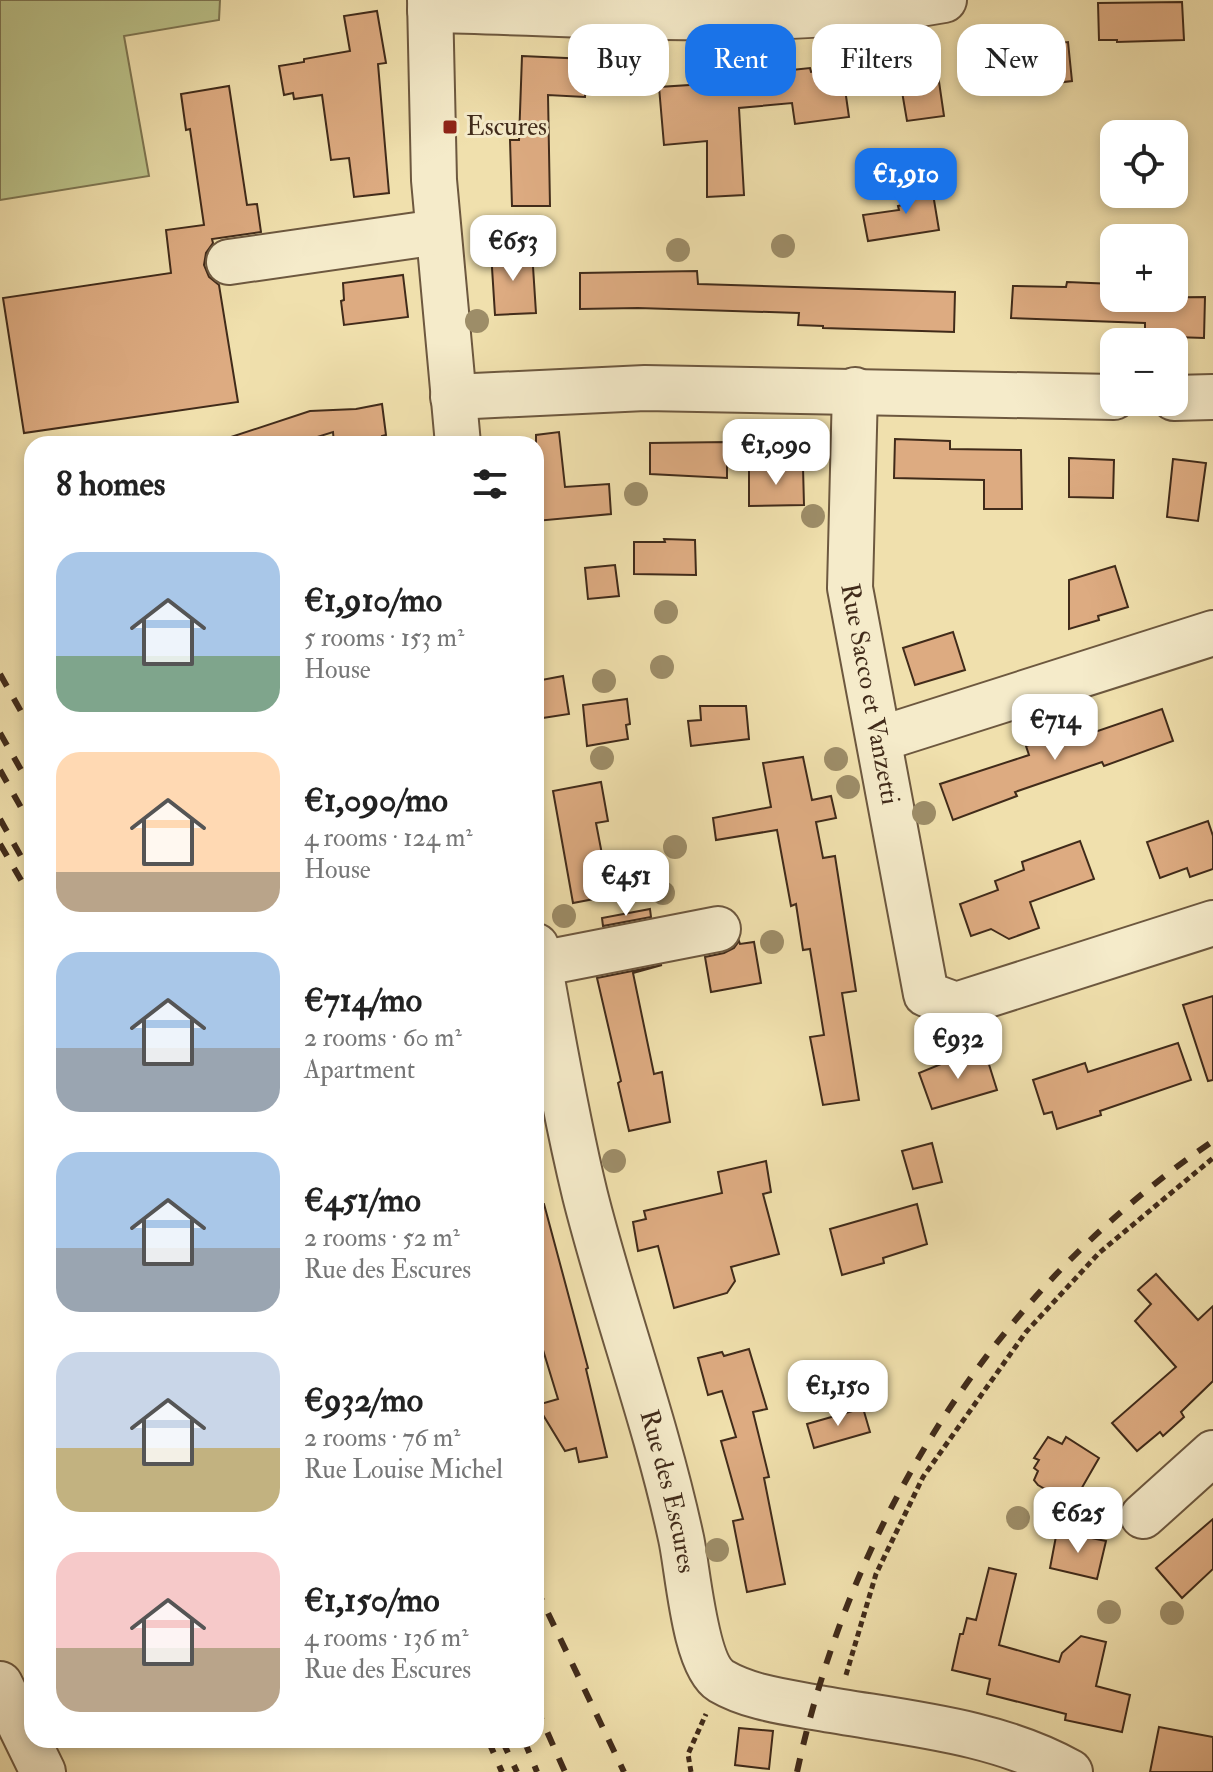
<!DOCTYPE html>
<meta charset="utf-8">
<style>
:root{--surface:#fff;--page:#f6f6f6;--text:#222;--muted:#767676;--accent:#1a73e8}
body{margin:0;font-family:"IM FELL Double Pica",serif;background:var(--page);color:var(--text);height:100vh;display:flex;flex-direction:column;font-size:30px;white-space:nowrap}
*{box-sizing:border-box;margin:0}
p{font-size:26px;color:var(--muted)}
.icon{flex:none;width:44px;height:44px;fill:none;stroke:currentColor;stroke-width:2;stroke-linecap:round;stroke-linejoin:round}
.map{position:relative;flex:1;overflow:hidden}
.panel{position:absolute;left:24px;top:436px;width:520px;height:1312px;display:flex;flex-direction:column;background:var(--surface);border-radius:24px;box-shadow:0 4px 12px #0003}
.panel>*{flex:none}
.top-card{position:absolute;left:568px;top:24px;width:524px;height:72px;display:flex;gap:16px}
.buttons{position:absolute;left:1100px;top:120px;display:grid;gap:16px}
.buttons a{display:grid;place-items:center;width:88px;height:88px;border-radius:16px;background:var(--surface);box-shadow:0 4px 12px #0003;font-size:40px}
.price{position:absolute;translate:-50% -68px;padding:0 18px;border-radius:16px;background:#fff;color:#222;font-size:26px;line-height:52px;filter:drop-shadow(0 2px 4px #0008)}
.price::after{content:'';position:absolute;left:50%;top:48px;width:24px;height:18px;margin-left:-12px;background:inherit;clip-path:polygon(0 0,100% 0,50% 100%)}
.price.active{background:var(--accent);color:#fff}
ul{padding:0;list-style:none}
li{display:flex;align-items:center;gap:24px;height:200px;padding:0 32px}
li span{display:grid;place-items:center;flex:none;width:224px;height:160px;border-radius:24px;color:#555}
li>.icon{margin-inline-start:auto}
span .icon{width:96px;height:96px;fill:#fffc;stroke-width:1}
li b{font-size:34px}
h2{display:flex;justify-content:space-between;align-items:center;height:96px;padding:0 32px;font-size:34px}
.pill{padding:0 28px;border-radius:24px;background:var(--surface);box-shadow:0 4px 12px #0003;font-size:28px;line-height:72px}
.pill.active{background:var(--accent);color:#fff}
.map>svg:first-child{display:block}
.green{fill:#bbc289;stroke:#7e7652;stroke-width:2}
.building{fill:#ddab81;stroke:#412b1a;stroke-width:2}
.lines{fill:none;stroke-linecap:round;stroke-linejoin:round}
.minor-casing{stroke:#6d583f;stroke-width:48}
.path{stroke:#412b1a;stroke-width:5;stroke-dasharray:6 4;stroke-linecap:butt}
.minor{stroke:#f5ebca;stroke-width:44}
.rail{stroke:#412b1a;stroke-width:6;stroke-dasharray:14 14;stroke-linecap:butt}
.tree{fill:#9d8d68}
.poi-dot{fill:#8f2418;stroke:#f5ebca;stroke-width:3}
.labels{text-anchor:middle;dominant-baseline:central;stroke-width:6;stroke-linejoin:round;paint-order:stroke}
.poi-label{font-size:26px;fill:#412b1a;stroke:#f5ebca;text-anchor:start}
.street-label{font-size:26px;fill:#412b1a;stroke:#f5ebca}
</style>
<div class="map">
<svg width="1213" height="1772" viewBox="0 0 1213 1772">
<rect width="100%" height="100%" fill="#f0e0ad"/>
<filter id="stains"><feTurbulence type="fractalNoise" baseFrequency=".0025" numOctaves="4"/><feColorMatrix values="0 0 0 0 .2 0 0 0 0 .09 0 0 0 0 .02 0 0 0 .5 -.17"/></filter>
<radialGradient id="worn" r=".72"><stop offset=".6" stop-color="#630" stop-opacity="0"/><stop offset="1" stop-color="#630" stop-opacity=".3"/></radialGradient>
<path class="green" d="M0 0H220L219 20 124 36 149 176 0 200Z"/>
<g class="building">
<path d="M1182 2 1184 40 1117 42V40H1099L1098 3Z"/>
<path d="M377 11 386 63 378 64 389 193 354 197 349 158 331 160 322 95 294 99 293 93 284 95 279 66 304 62V59L350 51 344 16Z"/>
<path d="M1068 42 1072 81 1013 88 1007 49Z"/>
<path d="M522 56 587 59 585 97 548 95 550 206H512L510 140H519Z"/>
<path d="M810 68 811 72 842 68 849 117 795 124 792 103 739 108 744 195 707 197V141L664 145 659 87 736 82 735 76Z"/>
<path d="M937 68 944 116 907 121 899 74Z"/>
<path d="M229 86 247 205 257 204 261 232 212 239 213 243 206 253 204 265 209 277 219 285 238 402 24 433 3 298 171 273 166 230 204 225 190 129 186 130 181 94Z"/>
<path d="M931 182 939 230 868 241 863 215 899 210 898 206 906 204 904 187Z"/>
<path d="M532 251 536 313 495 315 491 252Z"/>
<path d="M697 271 698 284 955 292 954 332 823 328V326L798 325 799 313 638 308 580 309V273Z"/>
<path d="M403 275 408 317 344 325 341 301 344 300 343 283Z"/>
<path d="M1067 282 1114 284V298L1205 297 1204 338 1145 336V323L1011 318 1013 286 1066 287Z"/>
<path d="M382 404 386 435 382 436 383 444H334L333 432 295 444H226L225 439 310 411 356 409Z"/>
<path d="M559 432 565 487 609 484 611 514 536 521V435Z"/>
<path d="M895 439 950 441V449L1021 450 1022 509H984V480L894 478Z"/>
<path d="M727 442V478L650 474V443Z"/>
<path d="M1069 458 1114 460 1113 498 1069 497Z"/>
<path d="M1173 459 1206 463 1198 521 1167 517Z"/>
<path d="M803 467 804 505 749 506V468Z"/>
<path d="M664 539 695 540 696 575 634 574V542H665Z"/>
<path d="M615 565 619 596 588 599 585 568Z"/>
<path d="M1115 566 1128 607 1098 616 1099 620 1069 629V580Z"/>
<path d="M953 632 965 670 915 685 903 648Z"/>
<path d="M563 676 569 714 536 719V681Z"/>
<path d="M627 699 630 724 626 725 628 739 587 746 583 705Z"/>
<path d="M700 706H746L749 739 691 746 688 721 701 720Z"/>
<path d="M1162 709 1173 741 1104 766 1102 762 1015 792 1017 796 953 820 940 784 1029 755 1026 746 1090 724 1092 733Z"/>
<path d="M803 757 812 800 831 796 836 818 816 822 823 858 835 856 856 991 842 993 859 1100 823 1105 810 1037 824 1035 810 949 803 950 796 904 791 906 777 830 716 840 713 818 771 807 763 763Z"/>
<path d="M601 782 608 821 596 823 610 896 573 903 553 791Z"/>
<path d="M1208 821 1213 836V869L1190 877 1187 868 1160 878 1147 842Z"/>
<path d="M1080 841 1094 879 1030 902 1039 928 1009 939 991 929 971 936 960 904 998 890 995 881 1024 870 1022 862Z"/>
<path d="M650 909 651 917 603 926 602 918Z"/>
<path d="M739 941 740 944 754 942 761 983 711 992 705 957 724 953 734 948Z"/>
<path d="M662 965 633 973 654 1074 662 1072 670 1122 629 1131 618 1083 621 1081 597 978Z"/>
<path d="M1213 996V1080L1208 1081 1183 1005Z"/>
<path d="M1178 1043 1191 1080 1100 1111 1101 1115 1057 1129 1052 1112 1044 1114 1033 1080 1085 1063 1088 1072Z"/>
<path d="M963 1055 966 1061 986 1055 997 1090 932 1109 919 1073Z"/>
<path d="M932 1143 942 1182 913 1189 902 1151Z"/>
<path d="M766 1161 771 1192 763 1194 779 1254 731 1267 735 1281 727 1293 674 1308 658 1246 638 1251 633 1222 646 1219 644 1211 722 1193 718 1172Z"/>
<path d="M544 1204 588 1368 586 1369 607 1457 579 1462 576 1448 565 1451 537 1405 558 1399 536 1327V1205Z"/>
<path d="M917 1204 927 1244 883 1258 884 1263 842 1275 830 1229Z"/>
<path d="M1156 1274 1198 1320 1213 1306V1381L1181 1412 1184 1417 1163 1436 1160 1432 1137 1451 1112 1423 1176 1367 1135 1321 1151 1304 1138 1290Z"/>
<path d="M749 1349 767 1409 753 1412 769 1477 764 1478 785 1584 747 1592 733 1521 743 1519 721 1441 736 1437 722 1391 708 1395 698 1358 722 1352 724 1356Z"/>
<path d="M863 1408 870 1432 814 1448 807 1424Z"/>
<path d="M1048 1437 1062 1444 1066 1437 1099 1458 1072 1505 1038 1485 1034 1480 1038 1471 1034 1468 1039 1460 1034 1458Z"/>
<path d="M1213 1519V1569L1182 1598 1156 1568Z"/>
<path d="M1057 1531 1106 1541 1097 1579 1050 1568Z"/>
<path d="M989 1568 1016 1574 999 1645 1059 1662 1062 1653 1081 1636 1106 1642 1096 1686 1130 1695 1122 1732 1065 1720 1066 1714 987 1694 990 1679 952 1670 960 1634H963L967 1618 976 1620Z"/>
<path d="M1159 1727 1213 1737V1772H1150Z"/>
<path d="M739 1728 773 1731 769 1769 735 1765Z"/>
</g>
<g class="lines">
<defs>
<g id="minor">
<path d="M430 0 434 180 458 444"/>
<path d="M430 10C599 13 777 30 944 0"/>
<path d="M229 262 438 232"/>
<path id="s1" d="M855 390 850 588 926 994 956 1005 1213 923"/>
<path d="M453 397 645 388 1114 397"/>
<path d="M1174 398 1213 397"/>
<path d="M880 739 1213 633"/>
<path id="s2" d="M536 946C551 1028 565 1113 585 1195 614 1310 656 1422 681 1538 688 1569 694 1664 721 1681 750 1698 787 1702 819 1708 903 1723 995 1730 1070 1772"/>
<path d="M539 964 718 929"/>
<path d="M1143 1516 1213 1453"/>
<path d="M0 1684 43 1772"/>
</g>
</defs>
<use href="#minor" class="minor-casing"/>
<g class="path">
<path d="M846 1675 876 1574 923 1477 1026 1332 1099 1253 1213 1158"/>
<path d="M691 1772 688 1754 706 1714"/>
</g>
<use href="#minor" class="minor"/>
<g class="rail">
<path d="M0 674 32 731"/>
<path d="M0 733 32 789"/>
<path d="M0 770 32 827"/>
<path d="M0 819 32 876"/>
<path d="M0 844 32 899"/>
<path d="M536 1588 624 1772"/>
<path d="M536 1707 565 1772"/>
<path d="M488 1740 502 1772"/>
<path d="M502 1740 517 1772"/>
<path d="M524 1740 537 1772"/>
<path d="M797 1772C852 1518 996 1288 1213 1141"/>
</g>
</g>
<g class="tree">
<circle cx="783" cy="246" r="12"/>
<circle cx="678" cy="250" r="12"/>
<circle cx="477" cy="321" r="12"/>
<circle cx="797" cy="437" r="12"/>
<circle cx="636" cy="494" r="12"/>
<circle cx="813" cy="516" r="12"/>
<circle cx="666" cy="612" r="12"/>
<circle cx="662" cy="667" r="12"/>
<circle cx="604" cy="681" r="12"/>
<circle cx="602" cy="758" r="12"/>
<circle cx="836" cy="759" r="12"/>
<circle cx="848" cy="787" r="12"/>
<circle cx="924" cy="813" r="12"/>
<circle cx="675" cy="847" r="12"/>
<circle cx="663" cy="893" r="12"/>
<circle cx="564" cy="916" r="12"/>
<circle cx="772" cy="942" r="12"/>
<circle cx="614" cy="1161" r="12"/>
<circle cx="1018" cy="1518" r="12"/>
<circle cx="717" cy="1550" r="12"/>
<circle cx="1109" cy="1612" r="12"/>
<circle cx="1172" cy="1613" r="12"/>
</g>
<rect class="poi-dot" x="442" y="119" width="16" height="16" rx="4"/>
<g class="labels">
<g class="poi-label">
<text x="466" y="127">Escures</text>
</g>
<g class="street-label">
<text stroke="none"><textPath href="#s1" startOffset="306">Rue Sacco et Vanzetti</textPath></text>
<text stroke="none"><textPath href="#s2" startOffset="562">Rue des Escures</textPath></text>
</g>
</g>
<rect width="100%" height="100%" filter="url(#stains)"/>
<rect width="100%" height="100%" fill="url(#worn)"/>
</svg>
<div class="buttons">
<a><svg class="icon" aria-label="locate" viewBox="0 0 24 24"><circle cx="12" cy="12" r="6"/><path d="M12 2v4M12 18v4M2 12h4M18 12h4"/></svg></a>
<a>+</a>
<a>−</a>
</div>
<b class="price active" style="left:906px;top:216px">€1,910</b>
<b class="price" style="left:513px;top:283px">€653</b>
<b class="price" style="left:776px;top:487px">€1,090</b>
<b class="price" style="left:1055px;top:762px">€714</b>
<b class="price" style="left:626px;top:918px">€451</b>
<b class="price" style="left:958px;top:1081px">€932</b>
<b class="price" style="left:838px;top:1428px">€1,150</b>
<b class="price" style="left:1078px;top:1555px">€625</b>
<div class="top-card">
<a class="pill">Buy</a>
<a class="pill active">Rent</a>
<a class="pill">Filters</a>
<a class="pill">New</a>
</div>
<section class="panel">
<h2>8 homes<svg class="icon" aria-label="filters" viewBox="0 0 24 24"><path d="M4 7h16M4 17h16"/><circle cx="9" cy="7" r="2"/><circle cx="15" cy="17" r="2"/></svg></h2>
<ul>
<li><span style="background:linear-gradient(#a9c7e8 65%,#7fa58c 0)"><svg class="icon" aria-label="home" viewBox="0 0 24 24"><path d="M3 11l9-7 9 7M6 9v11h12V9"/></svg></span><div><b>€1,910/mo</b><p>5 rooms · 153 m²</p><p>House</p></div></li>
<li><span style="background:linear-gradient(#ffd9b3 75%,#b9a48a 0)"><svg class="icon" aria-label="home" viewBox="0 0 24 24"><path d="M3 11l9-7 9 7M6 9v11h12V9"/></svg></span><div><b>€1,090/mo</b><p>4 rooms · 124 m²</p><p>House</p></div></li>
<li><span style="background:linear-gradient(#a9c7e8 60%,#9aa5b1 0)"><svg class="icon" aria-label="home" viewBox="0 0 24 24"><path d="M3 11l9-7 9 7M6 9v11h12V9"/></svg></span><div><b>€714/mo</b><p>2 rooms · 60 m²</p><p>Apartment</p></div></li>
<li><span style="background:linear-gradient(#a9c7e8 60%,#9aa5b1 0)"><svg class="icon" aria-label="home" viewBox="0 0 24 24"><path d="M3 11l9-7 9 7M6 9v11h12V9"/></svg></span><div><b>€451/mo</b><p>2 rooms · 52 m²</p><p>Rue des Escures</p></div></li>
<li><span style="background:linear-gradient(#c9d6e8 60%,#c2b280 0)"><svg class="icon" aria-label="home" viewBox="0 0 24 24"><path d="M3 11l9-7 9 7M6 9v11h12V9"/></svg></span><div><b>€932/mo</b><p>2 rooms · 76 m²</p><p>Rue Louise Michel</p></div></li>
<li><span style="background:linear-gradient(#f6c9c9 60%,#b9a48a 0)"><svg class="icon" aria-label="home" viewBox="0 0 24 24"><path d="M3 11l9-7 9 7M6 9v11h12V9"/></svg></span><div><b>€1,150/mo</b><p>4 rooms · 136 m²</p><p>Rue des Escures</p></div></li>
</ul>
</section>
</div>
